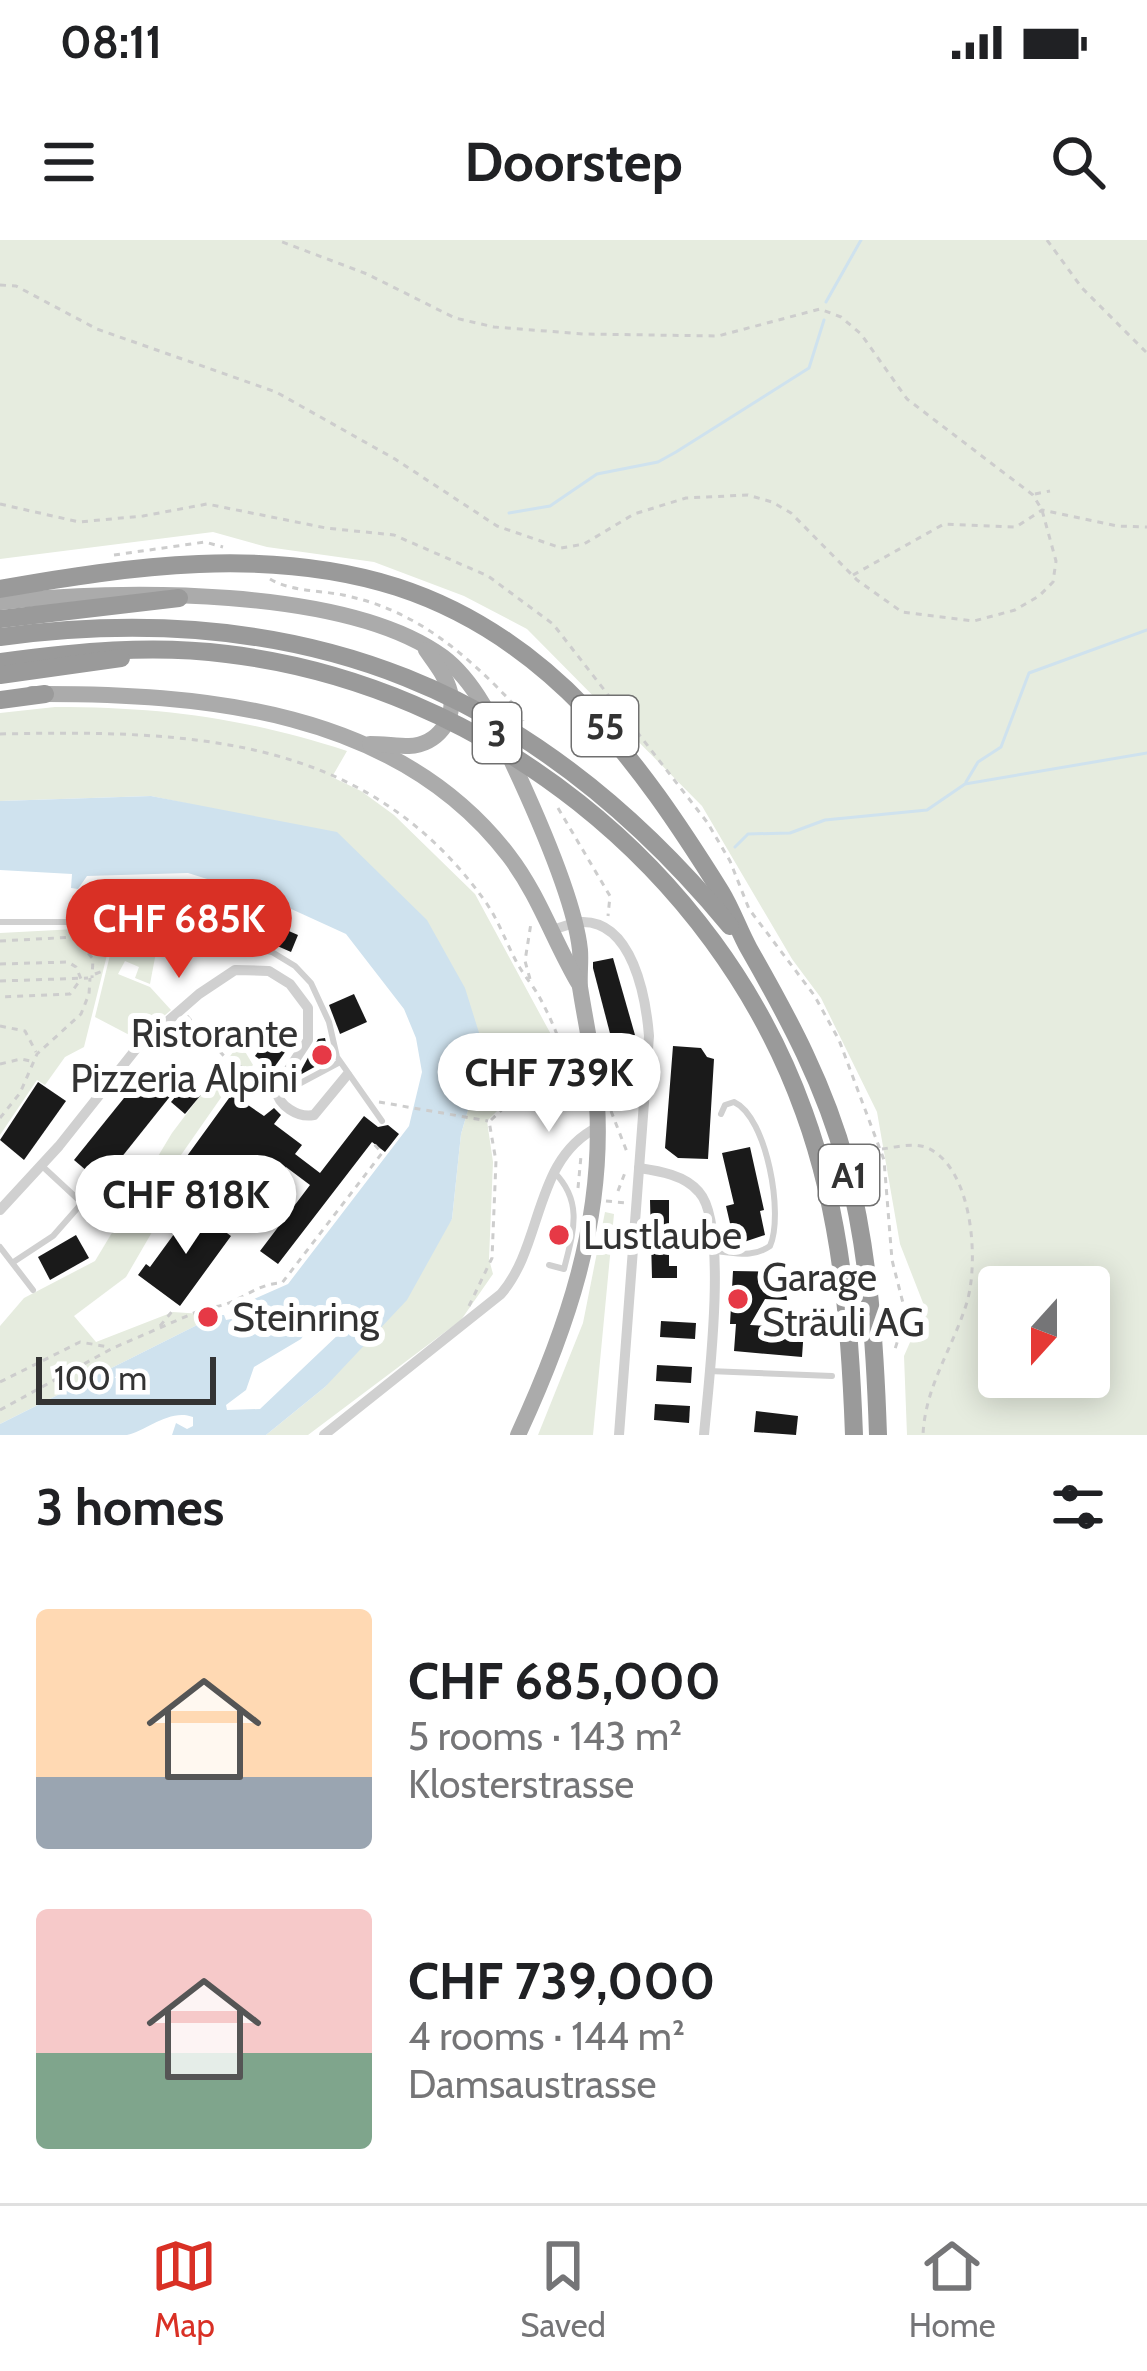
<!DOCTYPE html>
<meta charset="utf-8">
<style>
:root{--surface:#fff;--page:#f6f6f6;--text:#202124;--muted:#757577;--line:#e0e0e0;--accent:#d93025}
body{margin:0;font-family:Cabin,sans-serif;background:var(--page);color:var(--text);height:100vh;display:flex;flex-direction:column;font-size:45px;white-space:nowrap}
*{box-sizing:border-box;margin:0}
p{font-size:39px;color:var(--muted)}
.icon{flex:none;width:66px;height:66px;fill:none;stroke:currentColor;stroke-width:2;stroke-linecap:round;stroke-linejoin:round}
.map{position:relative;height:1195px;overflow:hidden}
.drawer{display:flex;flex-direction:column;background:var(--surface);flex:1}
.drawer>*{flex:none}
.needle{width:78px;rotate:201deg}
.tools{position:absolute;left:978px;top:1026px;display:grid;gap:24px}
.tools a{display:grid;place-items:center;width:132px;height:132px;border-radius:12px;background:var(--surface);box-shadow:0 6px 30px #0003;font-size:60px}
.scale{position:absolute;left:36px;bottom:30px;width:180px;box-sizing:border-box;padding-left:12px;border:6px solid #333;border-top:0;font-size:33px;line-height:42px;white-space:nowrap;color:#333;-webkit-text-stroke:9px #fff;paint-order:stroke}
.price{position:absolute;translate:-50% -102px;padding:0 27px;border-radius:42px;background:#fff;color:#222;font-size:39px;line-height:78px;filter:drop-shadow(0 3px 6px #0008)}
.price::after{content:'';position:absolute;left:50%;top:72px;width:36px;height:27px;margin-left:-18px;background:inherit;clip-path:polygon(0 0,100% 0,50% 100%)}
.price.on{background:var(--accent);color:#fff}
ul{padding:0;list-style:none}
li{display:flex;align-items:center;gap:36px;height:300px;padding:0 36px}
li span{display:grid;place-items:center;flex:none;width:336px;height:240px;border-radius:12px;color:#555}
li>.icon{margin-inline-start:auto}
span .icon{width:144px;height:144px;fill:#fffc;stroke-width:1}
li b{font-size:51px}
h2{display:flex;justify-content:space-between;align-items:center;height:144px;padding:0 36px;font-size:51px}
.status{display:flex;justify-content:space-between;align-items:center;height:84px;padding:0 60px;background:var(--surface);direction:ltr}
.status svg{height:33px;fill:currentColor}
header{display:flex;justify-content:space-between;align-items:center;height:156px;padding:0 36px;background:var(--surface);font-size:54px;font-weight:700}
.tab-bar{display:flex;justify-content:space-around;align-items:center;height:168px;border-top:3px solid var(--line);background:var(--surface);font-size:33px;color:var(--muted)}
.tab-bar a{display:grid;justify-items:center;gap:6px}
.tab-bar .on{color:var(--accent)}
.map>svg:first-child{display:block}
.green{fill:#e6ecdf;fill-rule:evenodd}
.water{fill:#cfe2ee;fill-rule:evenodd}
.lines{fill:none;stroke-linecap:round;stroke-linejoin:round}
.stream{stroke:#cfe2ee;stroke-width:3}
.building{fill:#1a1a1a}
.path{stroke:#cdcdcd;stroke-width:3;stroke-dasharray:6 6;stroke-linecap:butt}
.service{stroke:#d0d0d0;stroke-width:6}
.minor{stroke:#d0d0d0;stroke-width:10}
.primary{stroke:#ababab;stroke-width:16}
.motorway{stroke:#9a9a9a;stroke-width:18}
.poi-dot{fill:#e63946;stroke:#fff;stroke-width:4.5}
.labels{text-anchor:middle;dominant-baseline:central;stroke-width:12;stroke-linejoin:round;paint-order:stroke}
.shield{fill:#fff;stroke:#707070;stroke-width:3}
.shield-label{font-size:36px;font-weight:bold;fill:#333}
.poi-label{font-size:39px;fill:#333;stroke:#fff;text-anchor:start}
</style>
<div class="status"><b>08:11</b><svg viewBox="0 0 49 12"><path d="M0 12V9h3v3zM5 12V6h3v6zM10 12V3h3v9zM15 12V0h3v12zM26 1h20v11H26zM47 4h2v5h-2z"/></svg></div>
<header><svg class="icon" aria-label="menu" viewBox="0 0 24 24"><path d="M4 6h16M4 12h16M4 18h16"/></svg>Doorstep<svg class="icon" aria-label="search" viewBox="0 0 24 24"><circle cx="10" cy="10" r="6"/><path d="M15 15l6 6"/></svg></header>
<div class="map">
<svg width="1147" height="1195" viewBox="0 0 1147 1195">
<rect width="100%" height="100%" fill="#fff"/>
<g class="green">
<path d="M0 0H1147V1195H907L904 1116 925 1068 900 1004 877 872 821 758 792 719 702 566 527 389 464 356 374 322 267 307 213 292 0 319ZM999 1047H1089V1137H999Z"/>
<path d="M55 467C162 467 245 478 347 511L332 537 361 551 394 575 475 654 554 800 530 838 487 881 493 922 489 1019 493 1034 461 1080 308 1195H266L325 1147 452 979 461 894 485 812 237 574 151 556 0 561V473Z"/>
<path d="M117 686 160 691 150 744 135 738 139 727 125 721 118 734 150 747 171 770 137 799 95 777Z"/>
<path d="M114 687 84 807 65 817 45 845 37 840 0 895V693Z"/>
<path d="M240 803 253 825 227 849 181 915 188 930 126 1037 74 1076 96 1102 173 1072 217 1075 0 1184V1086L24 1058 95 1021 172 893Z"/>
<path d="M605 972 614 974 593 1195H538L583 1083Z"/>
</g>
<path class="water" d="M151 556 337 592 427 680 465 748 485 812 461 894 452 979 407 1060 325 1147 266 1195H172L176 1183 187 1189 193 1186V1177C170 1168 146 1191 127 1195 98 1195 33 1195 0 1195V1184L217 1075H224L226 1080 241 1077 245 1063 288 1044 409 886 422 832 416 798 404 769 346 694 265 657 188 633 87 636 78 649 71 648 72 634 0 630V561ZM343 1064H350L361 1073 260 1169 227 1170 226 1165 246 1150 254 1127 301 1099 319 1074Z"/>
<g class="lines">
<g class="stream">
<path d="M826 62 861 0"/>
<path d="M509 273 550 266 597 234 658 222 676 212 809 128 824 80"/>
<path d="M966 542 978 522 1001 507 1029 433 1147 390"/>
<path d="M735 607 748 594 790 593 825 580 927 570 965 544 1147 513"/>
</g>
</g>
<g class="building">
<path d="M200 663 254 676 298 695 291 712 241 690 240 695 196 681Z"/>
<path d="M613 718 635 795 612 801 593 728V722Z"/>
<path d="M354 754 367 782 340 794 329 765Z"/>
<path d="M270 795 288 808 273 829 255 816Z"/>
<path d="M325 798 329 817 318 819 320 824 298 836 318 799Z"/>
<path d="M673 806 701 808 707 817 714 819 708 919 678 918 665 908Z"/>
<path d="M145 832 172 854 101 943 74 920Z"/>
<path d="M191 838 205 850 185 874 171 862Z"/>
<path d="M38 842 66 861 24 920 0 900Z"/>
<path d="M232 854 264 876 274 868 281 875 274 884 302 905 295 914 320 933 364 876 378 887 388 885 399 894 385 912 372 902 278 1024 260 1011 310 945 286 927 245 983 207 955 219 939 187 916Z"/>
<path d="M750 907 764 970 760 971 765 995 735 1005 726 966 734 964 722 913Z"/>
<path d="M650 960H669V1026H677V1038H652Z"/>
<path d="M193 968 231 996 180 1066 138 1035 146 1024 150 1027Z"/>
<path d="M76 995 89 1018 50 1040 38 1017Z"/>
<path d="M733 1031 783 1032 787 1060 765 1059 750 1085 804 1088 802 1117 734 1111 736 1084H730Z"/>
<path d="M661 1081 696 1083 695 1099 660 1097Z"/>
<path d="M657 1125 692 1127 691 1143 656 1141Z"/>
<path d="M655 1164 690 1166 689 1183 654 1180Z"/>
<path d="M756 1171 798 1176 796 1195 754 1192Z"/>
</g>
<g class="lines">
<g class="path">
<path d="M1047 0 1082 48 1147 113"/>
<path d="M0 45 16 46 97 89 276 152 395 219 497 286 561 308 584 304 634 274 686 258 748 255 772 262 791 273 857 340 902 372 974 381 1015 370 1039 356 1053 342 1056 321 1042 270 1033 255 907 159 861 94 841 77 820 69 718 96 584 94 494 87 455 78 367 34 277 0"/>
<path d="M1035 254 1050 251"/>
<path d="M0 264 79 282 143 276 207 264 326 288 394 295 488 336 553 384 707 582 730 621 749 669 814 755 839 800 884 920 892 1020 904 1067V1081L895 1109"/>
<path d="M114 315 205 302 223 307"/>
<path d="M853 335 944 284 1016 287 1042 270 1117 286 1147 287"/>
<path d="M270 339C292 352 319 350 343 355 406 368 450 401 495 445 507 458 516 464 523 481"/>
<path d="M0 494C188 490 368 494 487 664 499 682 506 702 516 721 523 735 534 746 541 760 558 792 570 827 578 863L584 864"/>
<path d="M558 568 610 656 608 676"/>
<path d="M0 701 75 697 93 719 92 738"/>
<path d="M0 724 68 722 76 727 81 739 70 754 0 757"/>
<path d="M95 734 105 730"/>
<path d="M530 739 525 721 531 683"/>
<path d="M0 741 88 738"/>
<path d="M187 776 224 816 266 843"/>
<path d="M0 786 25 791 36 812"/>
<path d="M0 824 21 819 30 821"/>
<path d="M379 862 488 881"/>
<path d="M611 871 627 912"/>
<path d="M0 878 20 853 37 814 81 774 89 754 90 738"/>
<path d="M491 880 532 841 560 803"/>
<path d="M882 909C897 907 914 902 928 908 973 929 979 1021 967 1062 953 1108 925 1146 923 1195"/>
<path d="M578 948 581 916"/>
<path d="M618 951 626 930"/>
<path d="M606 961 626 963"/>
<path d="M469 1066 492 1018 496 921 489 881"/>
<path d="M160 1086 174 1069"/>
<path d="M0 1142 80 1102 109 1107"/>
<path d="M0 1170 113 1108 208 1067C235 1068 254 1043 282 1043L382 913 373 903"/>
</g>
<g class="service">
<path d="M0 682H142L272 712 295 726 311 743 329 782 337 817 382 881"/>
<path d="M280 854 340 822"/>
<path d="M0 1007 33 1050"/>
<path d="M713 1011C735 1012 751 1019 770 1006 784 975 767 877 734 862L725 865 721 874"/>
<path d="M15 1021 53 996 82 963 41 925"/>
<path d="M549 1025 564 1029C573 993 584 962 554 932"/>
<path d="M709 1131 832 1136"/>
</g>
<g class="minor">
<path d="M552 690C560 688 571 683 580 682 633 679 646 759 649 796L619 1195"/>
<path d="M639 928C659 931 685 935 699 952 729 985 708 1147 704 1195"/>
<path d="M0 970 59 906 136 809 199 754 235 730 269 731 290 744 308 768V800L276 849C278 866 298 878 314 875L347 835"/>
<path d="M324 1195 501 1054C544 1004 533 919 598 887"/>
</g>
<g class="primary">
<path d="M0 362C117 349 346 346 443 417 480 445 501 499 520 539 541 585 575 662 580 710 581 722 579 735 580 747 586 786 595 823 597 863 604 982 567 1089 518 1195"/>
<path d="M32 454C202 453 397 469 509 616 539 655 554 702 579 744"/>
<path d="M370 504C383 504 397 506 409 506 437 505 457 479 450 452 446 436 435 423 426 410"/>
</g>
<g class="motorway">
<path d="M0 349C130 326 268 306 397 347 551 397 639 521 721 652 732 670 739 691 749 709 789 779 825 846 846 924 869 1012 875 1104 878 1195"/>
<path d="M0 379 179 358"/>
<path d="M0 397C304 356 535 450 730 686"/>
<path d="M0 422C76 412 151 404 227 414 484 445 716 627 804 872 842 976 850 1086 854 1195"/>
<path d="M0 435 121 418"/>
<path d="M0 460 45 454"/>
</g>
</g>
<g class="poi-dot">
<circle cx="322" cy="815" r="12"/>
<circle cx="559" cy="995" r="12"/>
<circle cx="738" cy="1059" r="12"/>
<circle cx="208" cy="1077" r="12"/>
</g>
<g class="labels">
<g class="shield">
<rect x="572" y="456" width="66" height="60" rx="9"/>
<rect x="473" y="463" width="48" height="60" rx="9"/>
<rect x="819" y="905" width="60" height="60" rx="9"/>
</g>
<g class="shield-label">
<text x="605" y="486">55</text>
<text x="497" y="493">3</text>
<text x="849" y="935">A1</text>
</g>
<g class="poi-label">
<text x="298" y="793" text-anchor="end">Ristorante<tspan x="298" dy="45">Pizzeria Alpini</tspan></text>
<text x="583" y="995">Lustlaube</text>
<text x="762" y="1037">Garage<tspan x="762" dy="45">Sträuli AG</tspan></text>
<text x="232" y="1077">Steinring</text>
</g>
</g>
</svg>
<div class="tools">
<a><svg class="needle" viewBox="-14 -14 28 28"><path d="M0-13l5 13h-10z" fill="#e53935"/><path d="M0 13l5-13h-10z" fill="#757577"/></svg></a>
</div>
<div class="scale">100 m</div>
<b class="price on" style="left:179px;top:741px">CHF 685K</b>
<b class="price" style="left:549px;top:895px">CHF 739K</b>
<b class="price" style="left:186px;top:1017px">CHF 818K</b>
</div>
<section class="drawer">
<h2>3 homes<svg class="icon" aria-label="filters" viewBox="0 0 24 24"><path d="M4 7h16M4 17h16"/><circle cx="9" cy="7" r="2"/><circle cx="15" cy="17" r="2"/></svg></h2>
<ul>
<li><span style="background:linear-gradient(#ffd9b3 70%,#9aa5b1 0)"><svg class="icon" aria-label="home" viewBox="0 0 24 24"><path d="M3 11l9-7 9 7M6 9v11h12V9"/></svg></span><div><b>CHF 685,000</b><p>5 rooms · 143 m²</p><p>Klosterstrasse</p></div></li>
<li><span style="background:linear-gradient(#f6c9c9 60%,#7fa58c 0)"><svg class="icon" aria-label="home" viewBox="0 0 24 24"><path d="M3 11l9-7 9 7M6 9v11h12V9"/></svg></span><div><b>CHF 739,000</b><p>4 rooms · 144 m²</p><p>Damsaustrasse</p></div></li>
</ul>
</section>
<nav class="tab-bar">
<a class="on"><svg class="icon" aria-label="map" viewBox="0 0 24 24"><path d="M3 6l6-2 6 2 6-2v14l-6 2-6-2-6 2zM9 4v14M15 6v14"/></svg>Map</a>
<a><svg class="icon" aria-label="saved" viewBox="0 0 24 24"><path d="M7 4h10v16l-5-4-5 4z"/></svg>Saved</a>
<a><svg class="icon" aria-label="home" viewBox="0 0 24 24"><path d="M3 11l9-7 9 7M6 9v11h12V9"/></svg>Home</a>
</nav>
